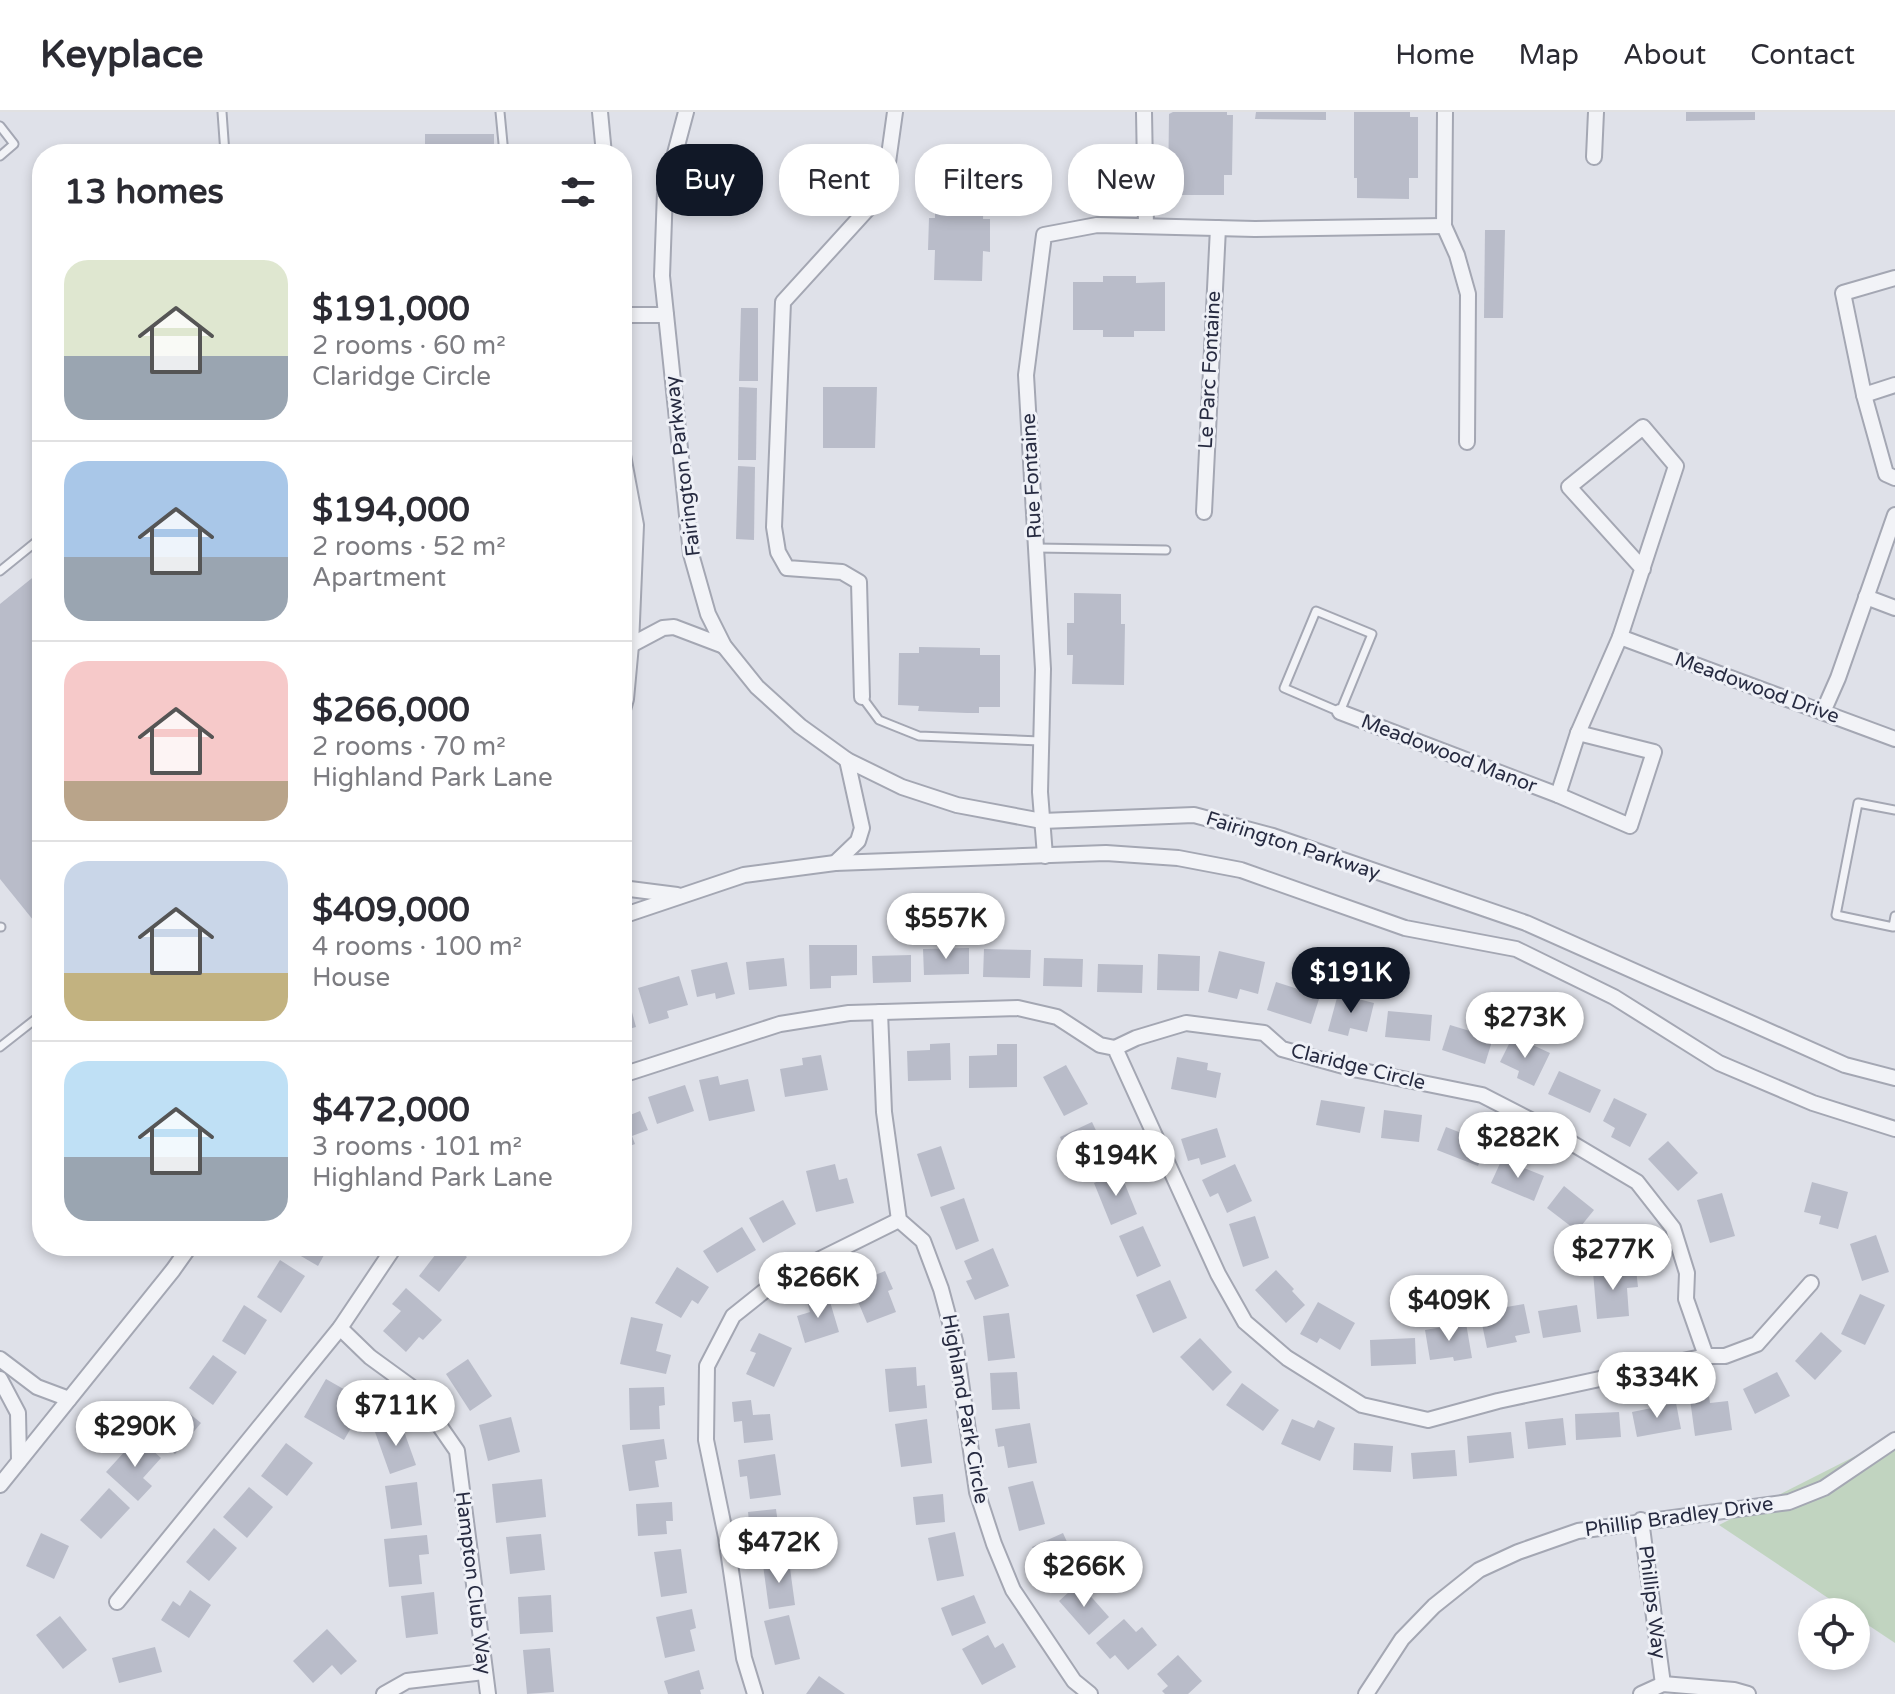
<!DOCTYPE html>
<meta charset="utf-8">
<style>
:root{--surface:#fff;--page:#f2f2f3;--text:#2b2b33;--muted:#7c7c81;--line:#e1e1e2;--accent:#111827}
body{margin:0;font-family:"Varela Round",sans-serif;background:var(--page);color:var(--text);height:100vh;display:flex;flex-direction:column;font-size:30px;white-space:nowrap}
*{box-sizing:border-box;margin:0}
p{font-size:26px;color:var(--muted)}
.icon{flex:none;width:44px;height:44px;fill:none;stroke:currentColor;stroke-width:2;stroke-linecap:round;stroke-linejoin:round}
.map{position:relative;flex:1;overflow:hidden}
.sheet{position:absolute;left:32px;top:32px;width:600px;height:1112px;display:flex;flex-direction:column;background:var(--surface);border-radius:32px;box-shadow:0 4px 12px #0003}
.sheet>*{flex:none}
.hud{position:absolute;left:656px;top:32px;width:760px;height:72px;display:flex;gap:16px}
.controls{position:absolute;left:1798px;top:1486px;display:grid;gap:16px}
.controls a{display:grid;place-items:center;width:72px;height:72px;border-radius:50%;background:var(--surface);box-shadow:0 4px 12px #0003;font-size:40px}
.price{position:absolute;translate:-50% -68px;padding:0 18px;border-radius:28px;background:#fff;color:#222;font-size:26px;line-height:52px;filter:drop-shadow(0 2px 4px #0008)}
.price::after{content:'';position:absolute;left:50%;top:48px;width:24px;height:18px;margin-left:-12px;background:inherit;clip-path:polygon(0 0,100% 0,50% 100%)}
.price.on{background:var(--accent);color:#fff}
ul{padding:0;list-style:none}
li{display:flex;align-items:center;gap:24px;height:200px;padding:0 32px}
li+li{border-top:2px solid var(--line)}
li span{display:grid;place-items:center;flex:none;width:224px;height:160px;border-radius:24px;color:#555}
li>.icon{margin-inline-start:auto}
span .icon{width:96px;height:96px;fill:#fffc;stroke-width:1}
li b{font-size:34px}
h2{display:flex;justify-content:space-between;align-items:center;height:96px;padding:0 32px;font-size:34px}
.pill{padding:0 28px;border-radius:32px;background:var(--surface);box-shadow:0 4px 12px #0003;font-size:28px;line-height:72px}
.pill.on{background:var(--accent);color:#fff}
header{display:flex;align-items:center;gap:48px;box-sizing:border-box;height:112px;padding:0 40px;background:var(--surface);border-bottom:2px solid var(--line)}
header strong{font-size:38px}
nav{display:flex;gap:44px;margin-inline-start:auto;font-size:28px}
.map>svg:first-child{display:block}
.green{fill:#c1d4c0}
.building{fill:#b9bcc9}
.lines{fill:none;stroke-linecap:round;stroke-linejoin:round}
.lane-casing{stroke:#a4a7b3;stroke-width:11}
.street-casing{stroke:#a4a7b3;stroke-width:18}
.lane{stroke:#f2f3f7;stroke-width:7}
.street{stroke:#f2f3f7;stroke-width:14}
.labels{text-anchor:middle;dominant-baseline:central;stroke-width:6;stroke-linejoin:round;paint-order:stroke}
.street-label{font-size:20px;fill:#272b41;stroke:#eff1f7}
</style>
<header>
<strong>Keyplace</strong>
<nav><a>Home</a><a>Map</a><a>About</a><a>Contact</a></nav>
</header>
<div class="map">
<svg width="1895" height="1582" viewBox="0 0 1895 1582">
<rect width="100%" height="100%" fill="#dfe1e9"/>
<path class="green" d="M1895 1318V1531L1856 1505V1500H1849L1719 1413 1891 1326Z"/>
<g class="building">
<path d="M1173 0H1227V3H1233L1232 63H1224V83H1168L1169 2Z"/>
<path d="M1256 0H1326V8L1255 7Z"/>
<path d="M1354 0H1410V5H1418V66H1409V87L1357 86V66H1354Z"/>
<path d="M1686 0H1755V8L1686 9Z"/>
<rect x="425" y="22" width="69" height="20"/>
<path d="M935 76 984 77 983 107H990V140L983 139 982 169 934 168 935 138H928L929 106H935Z"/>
<path d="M1485 118H1505L1503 206H1484Z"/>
<path d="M1103 164H1136V171L1165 170V219H1134V225H1103V218H1073V170H1103Z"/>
<path d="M741 196H758V269H739Z"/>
<path d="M739 275 757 276 756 348H738Z"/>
<path d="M823 275H877L875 336H823Z"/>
<path d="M738 354 755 355 754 428 736 427Z"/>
<path d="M42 458V819L0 767V492Z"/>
<path d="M1074 481 1121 482V512H1125L1124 573 1072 572 1073 543H1067V511H1074Z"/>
<path d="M919 535 980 536V543H1000V595H979V601H967L918 599 919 594 898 593 899 541H919Z"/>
<path d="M809 833H857V863L831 864V876L810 877Z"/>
<path d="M969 836V862L924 863 923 837Z"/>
<path d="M984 837 1031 838 1030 866 983 865Z"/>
<path d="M1219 839 1265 850 1258 882 1240 877 1237 887 1208 880Z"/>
<path d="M1158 842 1200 844 1199 879 1157 878Z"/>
<path d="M911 843V870L873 871 872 844Z"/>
<path d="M784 846 787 874 749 878 746 850Z"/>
<path d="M1044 846 1083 847 1082 875 1043 874Z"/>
<path d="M727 850 735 882 716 887 715 881 697 885 691 858Z"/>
<path d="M1098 852 1143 853 1142 881 1097 880Z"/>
<path d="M679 864 688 893 667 899 669 906 649 912 638 876Z"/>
<path d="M1276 870 1320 884 1311 912 1267 898Z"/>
<path d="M1338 882 1374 891 1367 920 1350 916 1348 924 1328 919Z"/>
<path d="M629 889 636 915 622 919V891Z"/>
<path d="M1388 899 1432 903 1430 929 1385 925Z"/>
<path d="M1450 913 1493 926 1485 952 1442 938Z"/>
<path d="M1513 924 1550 941 1534 974 1517 966 1519 959 1500 950Z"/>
<path d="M950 931 951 968 908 969 907 939 930 938V932Z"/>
<path d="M997 932H1017V975L969 976V944L997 943Z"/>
<path d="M821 943 828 978 785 985 780 957 803 953 802 946Z"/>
<path d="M1177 945 1208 951 1207 958 1221 961 1216 986 1171 977Z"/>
<path d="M1066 953 1088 992 1064 1004 1043 965Z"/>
<path d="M1559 959 1601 978 1590 1001 1548 982Z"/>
<path d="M718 964 720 973 748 967 755 999 709 1009 699 968Z"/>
<path d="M685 973 694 999 657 1012 648 985Z"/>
<path d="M1614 986 1647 1002 1630 1035 1611 1025 1615 1016 1603 1009Z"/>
<path d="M1321 988 1365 995 1360 1021 1316 1013Z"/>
<path d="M1384 998 1422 1003 1419 1030 1381 1026Z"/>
<path d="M629 999 630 1003 640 999 648 1018 632 1024 635 1032 622 1037V1001Z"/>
<path d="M1092 1010 1110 1048 1078 1063 1060 1025Z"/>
<path d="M1446 1015 1487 1031 1478 1054 1437 1038Z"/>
<path d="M1217 1016 1226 1045 1201 1053 1199 1046 1188 1049 1181 1027Z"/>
<path d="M1668 1029 1698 1061 1678 1079 1648 1047Z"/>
<path d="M941 1034 955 1077 931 1085 917 1042Z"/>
<path d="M1502 1047 1544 1064 1534 1089 1491 1071Z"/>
<path d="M835 1052 839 1068 847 1066 854 1091 816 1100 806 1059Z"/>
<path d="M1235 1052 1252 1089 1227 1101 1218 1081 1210 1085 1202 1068Z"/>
<path d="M1120 1060 1137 1102 1111 1113 1094 1071Z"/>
<path d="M1812 1070 1848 1080 1838 1117 1819 1112 1821 1104 1804 1100Z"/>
<path d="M1564 1074 1594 1098 1577 1119 1547 1096Z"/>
<path d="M1722 1081 1735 1124 1710 1131 1697 1088Z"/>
<path d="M964 1086 979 1129 956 1138 940 1095Z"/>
<path d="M783 1088 796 1112 763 1131 749 1106Z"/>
<path d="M1255 1104 1269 1146 1243 1155 1229 1112Z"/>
<path d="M1143 1114 1161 1154 1137 1165 1119 1124Z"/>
<path d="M742 1115 756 1138 717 1161 703 1139Z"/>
<path d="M1876 1123 1889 1160 1862 1169 1850 1132Z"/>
<path d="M297 1134H329L318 1154 294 1140Z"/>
<path d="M442 1134H453L467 1145 439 1180 419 1164Z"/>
<path d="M993 1136 1009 1174 975 1188 966 1169 972 1167 964 1149Z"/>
<path d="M280 1148 305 1164 281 1201 257 1185Z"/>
<path d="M677 1155 709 1175 698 1192 692 1188 681 1206 655 1191Z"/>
<path d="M1636 1157 1638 1175 1627 1176 1629 1204 1597 1207 1593 1160Z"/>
<path d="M1276 1158 1294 1177 1292 1179 1305 1193 1286 1211 1255 1178Z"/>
<path d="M885 1159 893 1177 888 1179 896 1200 867 1211 851 1173Z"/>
<path d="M1170 1168 1187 1206 1153 1221 1136 1183Z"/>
<path d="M406 1176 442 1208 423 1228 419 1225 406 1240 383 1219 401 1199 392 1192Z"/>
<path d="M1860 1182 1885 1193 1865 1233 1841 1222Z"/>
<path d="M828 1183 839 1220 805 1231 797 1204 810 1200 807 1189Z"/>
<path d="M1318 1190 1355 1211 1340 1238 1320 1226 1317 1231 1300 1222Z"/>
<path d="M1524 1192 1530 1221 1515 1224 1517 1230 1487 1236 1482 1212 1498 1210 1495 1197Z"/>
<path d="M244 1193 267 1208 245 1243 222 1229Z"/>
<path d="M1577 1193 1581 1220 1543 1226 1538 1199Z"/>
<path d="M1009 1201 1015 1246 988 1249 983 1204Z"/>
<path d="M631 1205 663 1212 656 1239 671 1243 666 1262 620 1252Z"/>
<path d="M1466 1211 1472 1246 1454 1249 1453 1245 1430 1248 1425 1218Z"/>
<path d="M1821 1220 1842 1239 1815 1268 1795 1249Z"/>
<path d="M759 1221 792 1236 774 1275 746 1262 756 1241 750 1239Z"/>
<path d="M1200 1226 1232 1260 1213 1279 1180 1245Z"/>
<path d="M1415 1226 1416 1252 1371 1254 1370 1228Z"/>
<path d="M213 1243 237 1260 213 1293 189 1276Z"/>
<path d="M468 1247 492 1284 470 1299 446 1262Z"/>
<path d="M916 1255 917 1274 925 1273 927 1296 889 1300 885 1257Z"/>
<path d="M1017 1260 1020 1297 992 1298 990 1261Z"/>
<path d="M1777 1260 1790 1284 1755 1302 1743 1277Z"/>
<path d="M326 1267 347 1279 340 1291 359 1302 344 1328 304 1305Z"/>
<path d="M1242 1271 1279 1298 1263 1319 1226 1293Z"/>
<path d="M664 1275 665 1293 659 1294 660 1317 630 1318 629 1276Z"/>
<path d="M1709 1284 1710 1291 1728 1289 1732 1318 1695 1324 1690 1287Z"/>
<path d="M751 1288 753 1303 770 1302 773 1328 744 1331 742 1309 734 1310 732 1290Z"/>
<path d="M1676 1291 1681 1317 1637 1325 1632 1300Z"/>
<path d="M178 1292 201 1311 175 1342 152 1322Z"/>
<path d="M1619 1300 1621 1325 1576 1328 1575 1302Z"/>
<path d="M511 1305 520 1340 488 1349 479 1313Z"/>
<path d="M1563 1306 1566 1333 1528 1337 1525 1310Z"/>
<path d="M927 1307 932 1351 901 1355 895 1312Z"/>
<path d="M1292 1307 1314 1316 1318 1308 1335 1316 1320 1349 1281 1332Z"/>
<path d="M401 1311 416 1353 390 1362 375 1320Z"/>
<path d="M1030 1311 1037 1351 1008 1356 1004 1334 998 1335 995 1317Z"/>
<path d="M1511 1320 1514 1346 1469 1351 1467 1324Z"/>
<path d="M138 1325 161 1346 143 1366 152 1374 138 1389 106 1360Z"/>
<path d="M664 1327 667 1347 655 1349 659 1375 629 1379 622 1333Z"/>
<path d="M286 1331 313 1351 287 1384 261 1364Z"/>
<path d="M1354 1331 1393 1334 1391 1360 1353 1358Z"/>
<path d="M1455 1338 1457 1364 1413 1367 1411 1341Z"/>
<path d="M775 1342 781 1383 750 1387 747 1364 740 1365 738 1348Z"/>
<path d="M542 1367 546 1405 496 1411 492 1372Z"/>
<path d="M1033 1369 1045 1412 1019 1419 1008 1375Z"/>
<path d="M417 1370 422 1413 391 1417 385 1374Z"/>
<path d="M249 1375 273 1395 247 1426 223 1405Z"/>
<path d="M109 1376 130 1396 101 1427 80 1408Z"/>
<path d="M943 1382 945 1410 916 1413 913 1385Z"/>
<path d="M672 1390 673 1409H666L667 1422 638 1424 636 1392Z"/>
<path d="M776 1397 781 1435 752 1438 748 1400Z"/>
<path d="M214 1416 237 1436 209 1469 186 1450Z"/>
<path d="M955 1420 964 1464 937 1469 928 1426Z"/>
<path d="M41 1421 69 1434 54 1467 26 1454Z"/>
<path d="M1063 1421 1080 1459 1046 1474 1038 1457 1042 1455 1032 1435Z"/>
<path d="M541 1422 545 1458 510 1462 506 1425Z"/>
<path d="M427 1423 429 1442 419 1443 422 1472 389 1475 384 1427Z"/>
<path d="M681 1437 687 1481 661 1485 654 1440Z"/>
<path d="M789 1449 795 1493 769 1497 763 1453Z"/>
<path d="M1079 1471 1109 1505 1089 1523 1059 1489Z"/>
<path d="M190 1478 211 1493 189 1526 161 1508 173 1489 180 1494Z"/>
<path d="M434 1480 438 1522 406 1526 401 1484Z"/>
<path d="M551 1483 553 1520 520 1522 518 1485Z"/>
<path d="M974 1483 986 1511 952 1524 941 1496Z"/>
<path d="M692 1497 696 1516 690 1518 695 1539 665 1546 656 1505Z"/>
<path d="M789 1503 800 1547 775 1553 764 1509Z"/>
<path d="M60 1504 87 1538 63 1557 36 1523Z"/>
<path d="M1124 1507 1136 1520 1142 1515 1157 1533 1128 1558 1115 1543 1110 1547 1096 1531Z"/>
<path d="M327 1517 357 1549 341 1563 332 1553 313 1571 293 1549Z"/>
<path d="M988 1523 995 1536 1003 1531 1016 1555 982 1573 962 1537Z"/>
<path d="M155 1535 162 1560 119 1571 112 1546Z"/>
<path d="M550 1536 554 1580 527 1582 523 1538Z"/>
<path d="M1178 1543 1202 1569 1188 1582H1165L1162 1579 1168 1574 1157 1562Z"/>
<path d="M699 1558 704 1577 700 1578 701 1582H668L664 1569Z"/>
<path d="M819 1564 845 1582H806Z"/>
</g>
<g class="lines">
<defs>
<g id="lane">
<path d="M222 0 225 42"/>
<path d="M500 0 504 42"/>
<path d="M0 14 14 32 0 44"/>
<path d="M1036 436 1166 438"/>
<path d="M0 459 42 425"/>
<path d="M1316 499 1372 522 1340 600 1284 576Z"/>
<path d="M862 585 879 608 919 624 1040 629"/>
<path d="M1895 698 1858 691 1836 803 1893 815 1895 804"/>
<path d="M0 815H1"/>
<path d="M0 935 42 902"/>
</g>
<g id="street">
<path d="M600 0 604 42"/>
<path d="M686 0 665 79 662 164 691 442 708 502 724 534 757 575 800 614 847 648 902 675 957 693 1042 709 1194 703 1273 724 1526 811 1845 953 1895 966"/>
<path d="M1144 0 1146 114"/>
<path d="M1445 0 1444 114 1457 143 1468 182 1467 330"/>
<path d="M1594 45 1596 0"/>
<path d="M1895 166 1843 181 1864 283 1895 273"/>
<path d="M622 203H666"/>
<path d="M1864 283 1886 362 1895 366"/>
<path d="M622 338 636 413 631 533 626 587 622 601"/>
<path d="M1204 400 1218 116"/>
<path d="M1866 485 1895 496"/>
<path d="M1620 525 1895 627"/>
<path d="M631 533 663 516 674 515 724 534"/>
<path d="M862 585 859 470 842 460 787 456 778 440 774 415 783 190 884 79 895 0"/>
<path d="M1340 600 1558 683 1630 714 1654 640 1578 621"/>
<path d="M1823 600 1838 566 1895 403"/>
<path d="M1558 683 1578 621 1620 525 1676 354 1643 315 1569 375 1643 457"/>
<path d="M1045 744 1040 680 1043 557 1026 263 1044 123 1097 113 1255 117 1444 114"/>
<path d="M835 751 858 729 862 716 847 648"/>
<path d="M622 776 677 783"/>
<path d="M622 804 744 763 835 751 1106 741 1178 746 1241 758 1405 816 1516 837 1614 885 1719 951 1813 991 1895 1017"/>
<path d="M880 900 884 1000 899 1108 923 1129 941 1177 955 1229 977 1380 994 1432 1013 1478 1074 1569 1090 1582"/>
<path d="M1115 936 1136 926 1186 911 1264 921 1282 937 1358 958 1482 983 1548 1017 1637 1070 1673 1116 1687 1161 1686 1187 1706 1244"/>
<path d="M622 963 780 912 849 901 1018 896 1057 905 1100 933 1115 936 1218 1162 1245 1210 1287 1246 1362 1293 1428 1308 1498 1289 1706 1244H1725L1757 1232 1811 1171"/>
<path d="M340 1216 370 1245 414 1277 457 1339 488 1582"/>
<path d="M0 1247 37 1275 69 1287"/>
<path d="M0 1267 18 1301 19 1349"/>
<path d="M0 1373 173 1158 190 1134"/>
<path d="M1641 1408 1663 1572"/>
<path d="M117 1490 340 1216 395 1134"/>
<path d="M384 1582 407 1569 484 1560"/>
<path d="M755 1582 744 1546 726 1425 706 1328 707 1254 733 1204 778 1168 899 1108"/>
<path d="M1366 1582 1402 1527 1434 1494 1479 1458 1518 1440 1578 1419 1789 1390 1824 1376 1895 1328"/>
<path d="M1641 1582 1663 1572 1734 1578 1748 1582"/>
</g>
</defs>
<use href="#lane" class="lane-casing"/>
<use href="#street" class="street-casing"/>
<use href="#lane" class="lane"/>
<use href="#street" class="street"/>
</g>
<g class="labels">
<g class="street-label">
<text transform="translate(1210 258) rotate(-87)">Le Parc Fontaine</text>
<text transform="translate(683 354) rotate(-97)">Fairington Parkway</text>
<text transform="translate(1032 364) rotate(-93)">Rue Fontaine</text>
<text transform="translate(1757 576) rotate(20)">Meadowood Drive</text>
<text transform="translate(1449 642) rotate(21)">Meadowood Manor</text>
<text transform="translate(1293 734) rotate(18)">Fairington Parkway</text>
<text transform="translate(1358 955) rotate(14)">Claridge Circle</text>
<text transform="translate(965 1297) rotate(80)">Highland Park Circle</text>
<text transform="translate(1679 1405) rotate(-8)">Phillip Bradley Drive</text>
<text transform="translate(473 1471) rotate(83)">Hampton Club Way</text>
<text transform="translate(1652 1490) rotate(83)">Phillips Way</text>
</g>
</g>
</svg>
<div class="controls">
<a><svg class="icon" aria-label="locate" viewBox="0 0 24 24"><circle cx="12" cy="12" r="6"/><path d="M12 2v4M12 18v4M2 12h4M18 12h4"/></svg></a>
</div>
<b class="price" style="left:946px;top:849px">$557K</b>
<b class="price on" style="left:1351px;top:903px">$191K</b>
<b class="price" style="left:1525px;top:948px">$273K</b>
<b class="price" style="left:1518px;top:1068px">$282K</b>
<b class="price" style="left:1116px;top:1086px">$194K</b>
<b class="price" style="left:1613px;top:1180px">$277K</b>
<b class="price" style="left:818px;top:1208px">$266K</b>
<b class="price" style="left:1449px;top:1231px">$409K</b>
<b class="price" style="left:1657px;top:1308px">$334K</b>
<b class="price" style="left:396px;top:1336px">$711K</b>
<b class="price" style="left:135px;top:1357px">$290K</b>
<b class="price" style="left:779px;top:1473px">$472K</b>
<b class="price" style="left:1084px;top:1497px">$266K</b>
<div class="hud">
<a class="pill on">Buy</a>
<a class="pill">Rent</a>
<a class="pill">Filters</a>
<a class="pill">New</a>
</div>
<section class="sheet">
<h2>13 homes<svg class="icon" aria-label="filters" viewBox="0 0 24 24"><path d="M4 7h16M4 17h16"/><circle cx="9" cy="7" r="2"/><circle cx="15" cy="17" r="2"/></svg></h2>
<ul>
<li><span style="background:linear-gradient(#dfe7d0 60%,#9aa5b1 0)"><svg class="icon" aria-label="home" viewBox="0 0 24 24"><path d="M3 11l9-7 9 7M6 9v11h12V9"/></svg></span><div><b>$191,000</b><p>2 rooms · 60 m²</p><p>Claridge Circle</p></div></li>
<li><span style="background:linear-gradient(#a9c7e8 60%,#9aa5b1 0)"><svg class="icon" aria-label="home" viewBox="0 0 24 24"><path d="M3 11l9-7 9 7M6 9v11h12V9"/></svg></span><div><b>$194,000</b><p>2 rooms · 52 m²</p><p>Apartment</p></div></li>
<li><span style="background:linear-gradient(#f6c9c9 75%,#b9a48a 0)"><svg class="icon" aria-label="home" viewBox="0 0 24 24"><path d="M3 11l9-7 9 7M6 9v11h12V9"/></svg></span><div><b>$266,000</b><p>2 rooms · 70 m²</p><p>Highland Park Lane</p></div></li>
<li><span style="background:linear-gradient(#c9d6e8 70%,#c2b280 0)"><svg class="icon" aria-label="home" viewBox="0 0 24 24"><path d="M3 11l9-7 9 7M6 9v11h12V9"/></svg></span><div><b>$409,000</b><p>4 rooms · 100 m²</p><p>House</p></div></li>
<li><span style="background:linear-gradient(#bfe0f5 60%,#9aa5b1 0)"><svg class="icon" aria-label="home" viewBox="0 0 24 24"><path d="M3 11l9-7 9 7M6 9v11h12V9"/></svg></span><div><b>$472,000</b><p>3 rooms · 101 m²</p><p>Highland Park Lane</p></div></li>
</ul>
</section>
</div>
